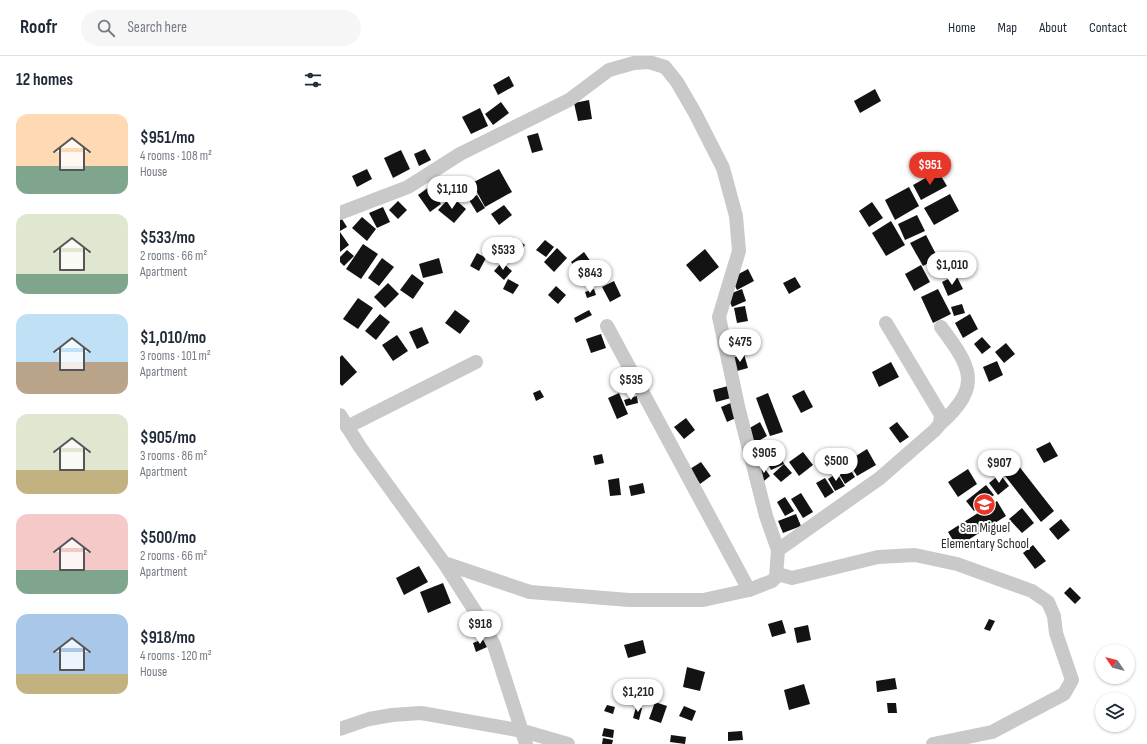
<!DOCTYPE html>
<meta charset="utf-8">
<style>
:root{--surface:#fff;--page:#f6f6f7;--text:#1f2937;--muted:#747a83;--line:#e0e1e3;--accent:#e83628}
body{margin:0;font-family:"Sofia Sans Condensed",sans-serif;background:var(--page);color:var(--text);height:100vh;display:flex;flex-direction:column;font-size:15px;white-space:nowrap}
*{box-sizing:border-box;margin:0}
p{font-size:13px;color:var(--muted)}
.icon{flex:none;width:22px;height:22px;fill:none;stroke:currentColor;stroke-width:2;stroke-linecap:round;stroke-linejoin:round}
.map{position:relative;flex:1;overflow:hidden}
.drawer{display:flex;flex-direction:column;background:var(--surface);width:340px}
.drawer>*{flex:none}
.needle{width:26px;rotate:305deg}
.tools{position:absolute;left:755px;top:588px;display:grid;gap:8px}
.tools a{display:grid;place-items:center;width:40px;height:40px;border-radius:50%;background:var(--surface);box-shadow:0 1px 3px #0004;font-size:20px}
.price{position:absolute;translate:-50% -34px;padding:0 9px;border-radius:14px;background:#fff;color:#222;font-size:13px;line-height:26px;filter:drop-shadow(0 1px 2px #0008)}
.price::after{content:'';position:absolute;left:50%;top:24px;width:12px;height:9px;margin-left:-6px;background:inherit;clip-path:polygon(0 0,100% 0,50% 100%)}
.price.on{background:var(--accent);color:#fff}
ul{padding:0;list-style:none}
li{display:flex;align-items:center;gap:12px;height:100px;padding:0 16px}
li span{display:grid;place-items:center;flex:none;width:112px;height:80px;border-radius:12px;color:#555}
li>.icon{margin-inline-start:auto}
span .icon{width:48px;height:48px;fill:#fffc;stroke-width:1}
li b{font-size:17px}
h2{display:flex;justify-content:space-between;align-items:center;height:48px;padding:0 16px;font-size:17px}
header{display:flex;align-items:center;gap:24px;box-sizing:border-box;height:56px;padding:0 20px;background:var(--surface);border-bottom:1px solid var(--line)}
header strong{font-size:19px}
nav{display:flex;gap:22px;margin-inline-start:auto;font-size:14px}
.search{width:280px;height:36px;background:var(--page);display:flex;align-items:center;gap:10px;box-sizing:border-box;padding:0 14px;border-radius:22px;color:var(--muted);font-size:15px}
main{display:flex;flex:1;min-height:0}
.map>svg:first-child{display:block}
.building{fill:#131313}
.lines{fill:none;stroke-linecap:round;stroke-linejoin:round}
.minor{stroke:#c9c9c9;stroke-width:14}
.labels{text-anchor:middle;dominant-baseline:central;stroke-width:4;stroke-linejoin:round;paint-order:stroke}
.poi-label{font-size:14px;fill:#2c2c2c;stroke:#fff}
</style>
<header>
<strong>Roofr</strong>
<div class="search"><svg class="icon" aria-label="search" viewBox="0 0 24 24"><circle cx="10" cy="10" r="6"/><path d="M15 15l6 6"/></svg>Search here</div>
<nav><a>Home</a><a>Map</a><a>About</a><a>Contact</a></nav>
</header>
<main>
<section class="drawer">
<h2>12 homes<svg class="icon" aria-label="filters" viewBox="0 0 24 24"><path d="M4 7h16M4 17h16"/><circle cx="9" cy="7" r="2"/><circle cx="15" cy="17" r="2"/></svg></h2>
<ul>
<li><span style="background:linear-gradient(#ffd9b3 65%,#7fa58c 0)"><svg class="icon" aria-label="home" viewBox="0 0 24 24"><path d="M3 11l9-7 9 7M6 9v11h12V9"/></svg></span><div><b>$951/mo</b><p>4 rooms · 108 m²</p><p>House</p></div></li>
<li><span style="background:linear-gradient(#dfe7d0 75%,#7fa58c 0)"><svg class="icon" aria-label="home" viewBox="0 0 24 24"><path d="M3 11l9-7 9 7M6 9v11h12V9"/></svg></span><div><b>$533/mo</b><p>2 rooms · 66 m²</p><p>Apartment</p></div></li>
<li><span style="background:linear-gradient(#bfe0f5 60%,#b9a48a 0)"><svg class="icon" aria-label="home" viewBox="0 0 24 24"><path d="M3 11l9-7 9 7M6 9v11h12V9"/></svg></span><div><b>$1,010/mo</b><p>3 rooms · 101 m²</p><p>Apartment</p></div></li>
<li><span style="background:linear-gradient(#dfe7d0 70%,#c2b280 0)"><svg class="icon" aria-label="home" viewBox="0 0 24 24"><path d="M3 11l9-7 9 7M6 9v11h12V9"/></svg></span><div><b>$905/mo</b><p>3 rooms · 86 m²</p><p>Apartment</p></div></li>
<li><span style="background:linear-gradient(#f6c9c9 70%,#7fa58c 0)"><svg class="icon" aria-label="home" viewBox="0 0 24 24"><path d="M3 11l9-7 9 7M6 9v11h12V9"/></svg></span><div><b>$500/mo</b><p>2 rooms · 66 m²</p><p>Apartment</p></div></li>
<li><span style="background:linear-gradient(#a9c7e8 75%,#c2b280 0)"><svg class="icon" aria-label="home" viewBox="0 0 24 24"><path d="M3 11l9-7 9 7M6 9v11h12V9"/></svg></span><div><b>$918/mo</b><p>4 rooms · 120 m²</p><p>House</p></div></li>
</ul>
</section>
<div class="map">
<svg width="807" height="688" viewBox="0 0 807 688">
<rect width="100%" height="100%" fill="#fff"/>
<g class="building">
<path d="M169 20 174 30 158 39 153 29Z"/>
<path d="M535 33 541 45 520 57 514 45Z"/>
<path d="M249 44 252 63 238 65 234 47Z"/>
<path d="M161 46 169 57 153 69 145 58Z"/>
<path d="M140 52 148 70 131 78 122 61Z"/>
<path d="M198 77 203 94 192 97 187 80Z"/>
<path d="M85 93 91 104 79 110 74 98Z"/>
<path d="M61 94 70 113 53 122 44 102Z"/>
<path d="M27 113 32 123 17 131 12 120Z"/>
<path d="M159 113 172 136 145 151 132 127Z"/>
<path d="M598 115 607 130 581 144 573 129Z"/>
<path d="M100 130 109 138 104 145 94 137Z"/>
<path d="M89 131 101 148 90 156 78 139Z"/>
<path d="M569 131 579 150 555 164 545 144Z"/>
<path d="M610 138 619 155 594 169 584 152Z"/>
<path d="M137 139 145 152 137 157 129 144Z"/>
<path d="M111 140 126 153 114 167 98 154Z"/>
<path d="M58 145 67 154 58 163 49 154Z"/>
<path d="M532 146 543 162 529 171 519 155Z"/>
<path d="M164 149 172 159 159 169 151 158Z"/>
<path d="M43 151 50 166 37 172 29 157Z"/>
<path d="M577 159 585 175 565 184 558 168Z"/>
<path d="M22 161 36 173 27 185 12 172Z"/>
<path d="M2 163 7 171 0 175V164Z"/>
<path d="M551 165 565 189 546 200 532 177Z"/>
<path d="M0 176 9 189 0 196Z"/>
<path d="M586 179 598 202 583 210 570 187Z"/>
<path d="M173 181 185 189 176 202 164 193Z"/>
<path d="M205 184 214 191 206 201 196 194Z"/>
<path d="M23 188 38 198 21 223 6 213Z"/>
<path d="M217 192 227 202 214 216 204 206Z"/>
<path d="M365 193 379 211 360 226 346 209Z"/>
<path d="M7 194 14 200 4 210 0 206V201Z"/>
<path d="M244 196 251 206 238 215 231 206Z"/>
<path d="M137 197 146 202 139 215 130 210Z"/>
<path d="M42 202 54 211 39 230 28 222Z"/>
<path d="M99 202 103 217 83 222 79 208Z"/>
<path d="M162 206 172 215 164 224 154 215Z"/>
<path d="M581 209 590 226 574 235 565 218Z"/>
<path d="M408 213 414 225 397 234 391 222Z"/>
<path d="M72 218 84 227 73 243 60 234Z"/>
<path d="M616 219 623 233 608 240 602 226Z"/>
<path d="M455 221 461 231 449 238 443 227Z"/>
<path d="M168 223 179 229 173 238 163 233Z"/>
<path d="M274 225 281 240 270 246 262 231Z"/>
<path d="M48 227 59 238 45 252 34 241Z"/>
<path d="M216 230 226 239 218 248 208 239Z"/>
<path d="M254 233 256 239 247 242 245 236Z"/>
<path d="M402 233 406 245 392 251 387 239Z"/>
<path d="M598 233 611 258 593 267 581 241Z"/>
<path d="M18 242 33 252 18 273 3 263Z"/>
<path d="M622 248 625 257 614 260 611 251Z"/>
<path d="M405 250 408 265 397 267 394 252Z"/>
<path d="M115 254 130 265 120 278 105 267Z"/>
<path d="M249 254 252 259 236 267 234 262Z"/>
<path d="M40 258 50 266 36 284 25 275Z"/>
<path d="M630 258 638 273 623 282 615 267Z"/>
<path d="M82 271 89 287 77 293 69 276Z"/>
<path d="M261 278 266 292 251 297 246 283Z"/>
<path d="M57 279 68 295 53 305 42 289Z"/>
<path d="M642 281 651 291 642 298 634 288Z"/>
<path d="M666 287 675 298 664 307 655 296Z"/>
<path d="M404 298 408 312 397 315 392 302Z"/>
<path d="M2 299 17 316 2 330 0 328V301Z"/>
<path d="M657 305 663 319 649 326 643 311Z"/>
<path d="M551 306 559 321 539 331 532 316Z"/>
<path d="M388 330 391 342 376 346 373 334Z"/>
<path d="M200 334 204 341 196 345 193 337Z"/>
<path d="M464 334 473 351 461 357 452 340Z"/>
<path d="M279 337 288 358 277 363 268 342Z"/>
<path d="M428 337 443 376 430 380 416 342Z"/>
<path d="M297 340 298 347 286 350 284 344Z"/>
<path d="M393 346 398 361 387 366 381 351Z"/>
<path d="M346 362 355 374 344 383 334 371Z"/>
<path d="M420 366 427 380 415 387 408 373Z"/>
<path d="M557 366 569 381 560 387 549 372Z"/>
<path d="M710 386 718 400 704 407 696 393Z"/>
<path d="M527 393 536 409 517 420 508 405Z"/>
<path d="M463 396 473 409 459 420 449 406Z"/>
<path d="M439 397 444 408 431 414 426 403Z"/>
<path d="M262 398 264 407 255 409 253 400Z"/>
<path d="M361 406 371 420 360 428 350 413Z"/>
<path d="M444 408 452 417 441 426 433 418Z"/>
<path d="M678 409 714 455 701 466 665 420Z"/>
<path d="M423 410 430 420 424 425 417 415Z"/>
<path d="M508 410 515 421 505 428 498 416Z"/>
<path d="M628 413 637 428 618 441 608 426Z"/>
<path d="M497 417 505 430 495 435 488 423Z"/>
<path d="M660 418 669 430 658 439 649 427Z"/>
<path d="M279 422 281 439 270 440 268 424Z"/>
<path d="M485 422 494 436 485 442 476 427Z"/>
<path d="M303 427 305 437 291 440 289 430Z"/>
<path d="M646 429 654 439 634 455 626 445Z"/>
<path d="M461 437 473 456 463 462 451 443Z"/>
<path d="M445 441 454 455 445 460 437 446Z"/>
<path d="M657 445 666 460 617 491 608 476Z"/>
<path d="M682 452 694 467 682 477 669 463Z"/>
<path d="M456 458 461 470 443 477 438 465Z"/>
<path d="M721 463 730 474 718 484 709 473Z"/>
<path d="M693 489 706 505 695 513 683 497Z"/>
<path d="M79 510 88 526 64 539 56 522Z"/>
<path d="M103 527 111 547 88 557 80 536Z"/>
<path d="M730 531 741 542 735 548 724 537Z"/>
<path d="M649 563 655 565 650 575 644 573Z"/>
<path d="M442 564 446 577 432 581 428 568Z"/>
<path d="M468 569 471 584 457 587 454 572Z"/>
<path d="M143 583 147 591 136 596 133 587Z"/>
<path d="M303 584 306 597 288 602 284 589Z"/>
<path d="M347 611 365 616 360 635 343 631Z"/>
<path d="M555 622 557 633 537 636 536 625Z"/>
<path d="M464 628 470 648 449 654 444 634Z"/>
<path d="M315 646 327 650 321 667 309 663Z"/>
<path d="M547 647H556L557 657H548Z"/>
<path d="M267 649 275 651 273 658 264 655Z"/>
<path d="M344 650 356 655 352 665 339 660Z"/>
<path d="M296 651 302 652 299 664 293 662Z"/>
<path d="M264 672 274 674 273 682 262 680Z"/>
<path d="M402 675 403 684 388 685V676Z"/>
<path d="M331 679 346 681 345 688 330 686Z"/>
<path d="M263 682 273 684 272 688H262Z"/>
</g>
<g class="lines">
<g class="minor">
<path d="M0 157 68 131 120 98 229 44 269 14 294 7 309 6 325 11 337 26 355 57 383 112 396 160 399 195 379 261 398 350 426 460 438 494 436 521 432 525 409 534 363 544H289L190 536 104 507"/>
<path d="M267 270 409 534"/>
<path d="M0 359 20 391 104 507 142 566 154 589 186 688"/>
<path d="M600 368C643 330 631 311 601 271"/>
<path d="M7 371 136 306"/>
<path d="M438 494 540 422 595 374 600 368 601 359 546 267"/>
<path d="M438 518 452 522 538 501 575 499 617 508 692 535 708 546 714 560 716 577 732 624 724 638 652 676 593 688"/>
<path d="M0 673 29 663 52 659 81 657 183 675 228 688"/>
</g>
</g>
<defs>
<symbol id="school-disc" viewBox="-11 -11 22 22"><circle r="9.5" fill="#e83628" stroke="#fff"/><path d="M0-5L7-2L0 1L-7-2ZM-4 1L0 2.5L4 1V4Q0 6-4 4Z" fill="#fff"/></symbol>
</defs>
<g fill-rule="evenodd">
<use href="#school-disc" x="632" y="436" width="25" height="25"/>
</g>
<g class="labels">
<g class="poi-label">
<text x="645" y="471">San Miguel<tspan x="645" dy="16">Elementary School</tspan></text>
</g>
</g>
</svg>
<div class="tools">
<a><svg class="needle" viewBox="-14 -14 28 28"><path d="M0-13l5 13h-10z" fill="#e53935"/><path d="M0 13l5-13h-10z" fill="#747a83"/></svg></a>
<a><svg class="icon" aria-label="layers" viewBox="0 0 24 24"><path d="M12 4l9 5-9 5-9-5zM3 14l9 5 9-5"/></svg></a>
</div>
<b class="price on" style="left:590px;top:130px">$951</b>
<b class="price" style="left:112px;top:154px">$1,110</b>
<b class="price" style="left:163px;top:215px">$533</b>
<b class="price" style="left:612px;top:230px">$1,010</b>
<b class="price" style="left:250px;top:238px">$843</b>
<b class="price" style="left:400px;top:307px">$475</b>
<b class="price" style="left:291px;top:345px">$535</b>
<b class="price" style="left:424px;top:418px">$905</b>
<b class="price" style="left:496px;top:426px">$500</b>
<b class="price" style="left:659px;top:428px">$907</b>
<b class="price" style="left:140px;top:589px">$918</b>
<b class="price" style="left:298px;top:657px">$1,210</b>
</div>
</main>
